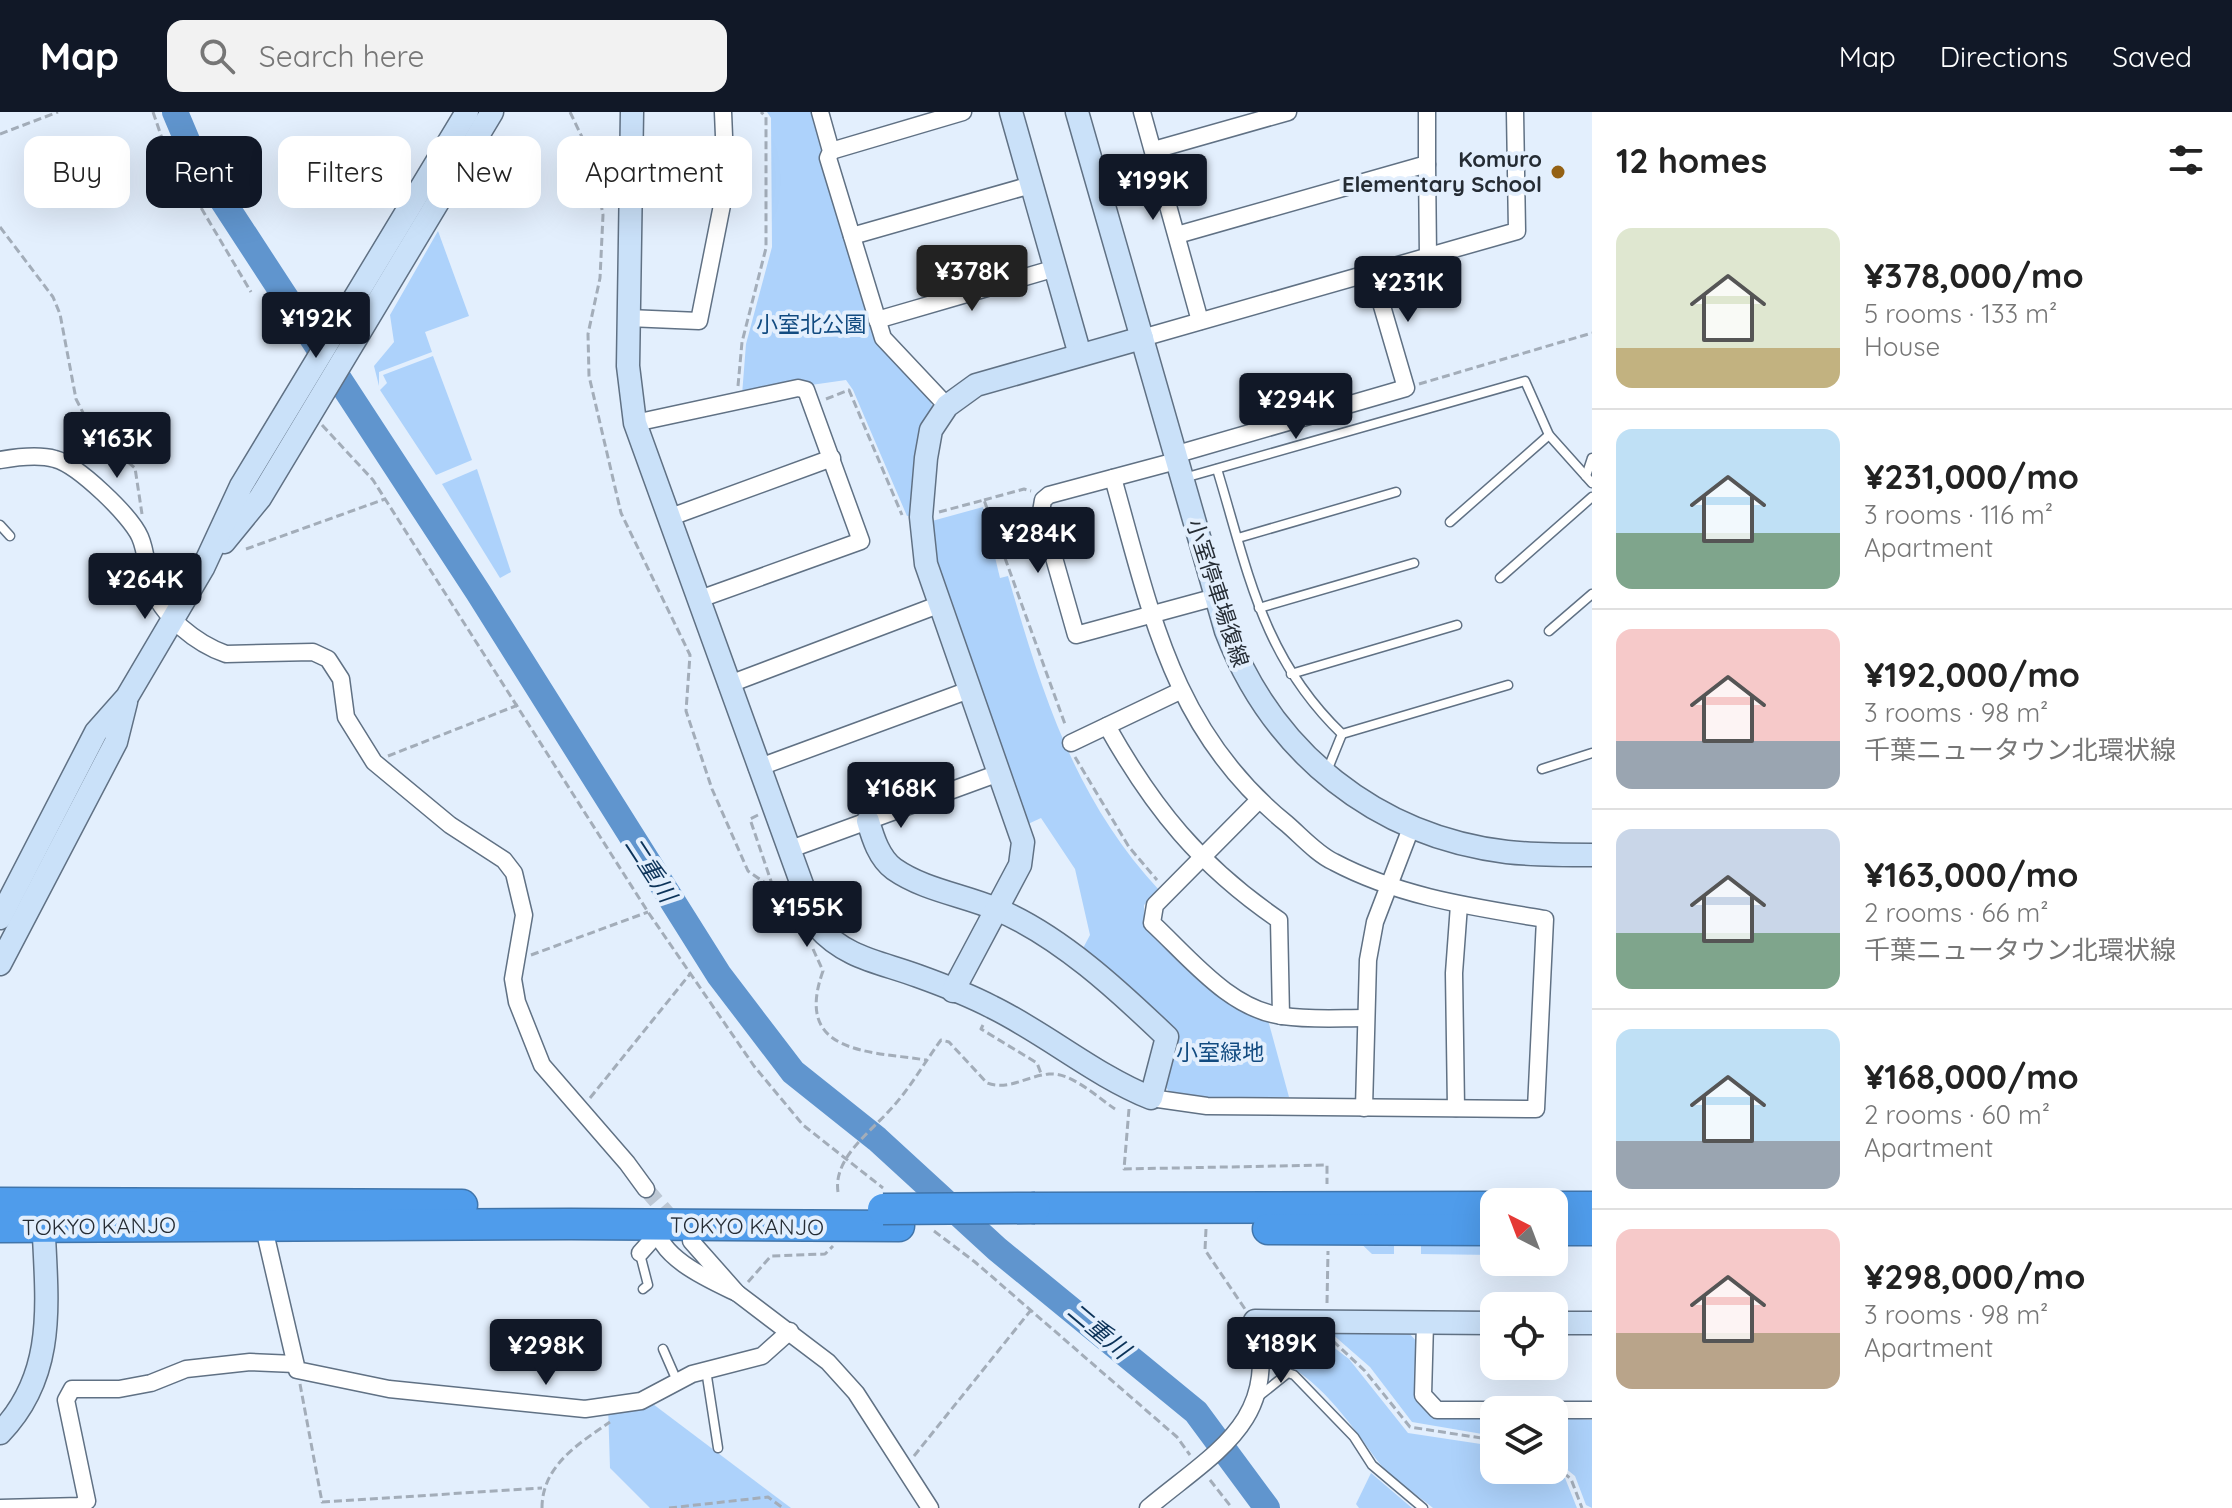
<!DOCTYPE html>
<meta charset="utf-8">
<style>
:root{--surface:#fff;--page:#f2f2f2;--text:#222;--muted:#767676;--line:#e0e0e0;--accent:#111827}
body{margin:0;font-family:Quicksand,"Noto Sans JP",sans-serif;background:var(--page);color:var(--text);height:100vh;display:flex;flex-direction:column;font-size:30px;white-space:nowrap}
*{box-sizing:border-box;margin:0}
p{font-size:26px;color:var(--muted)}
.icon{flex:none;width:44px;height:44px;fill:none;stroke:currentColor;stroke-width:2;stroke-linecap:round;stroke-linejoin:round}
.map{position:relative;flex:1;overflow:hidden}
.sheet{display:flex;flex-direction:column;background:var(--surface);width:640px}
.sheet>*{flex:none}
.hud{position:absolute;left:24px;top:24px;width:760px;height:72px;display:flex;gap:16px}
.needle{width:52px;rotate:318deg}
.controls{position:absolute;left:1480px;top:1076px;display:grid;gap:16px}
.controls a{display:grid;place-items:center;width:88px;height:88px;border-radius:16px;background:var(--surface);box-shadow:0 8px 32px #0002;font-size:40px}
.price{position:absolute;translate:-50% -68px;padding:0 18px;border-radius:8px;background:var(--accent);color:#fff;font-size:26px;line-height:52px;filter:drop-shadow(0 2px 4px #0008)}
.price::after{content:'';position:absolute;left:50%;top:48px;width:24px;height:18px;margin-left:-12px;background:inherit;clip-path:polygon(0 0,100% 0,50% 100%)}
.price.active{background:#222;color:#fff}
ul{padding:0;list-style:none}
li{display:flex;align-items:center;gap:24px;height:200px;padding:0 24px}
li+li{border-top:2px solid var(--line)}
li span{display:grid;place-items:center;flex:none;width:224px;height:160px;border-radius:16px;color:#555}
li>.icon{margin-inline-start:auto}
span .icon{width:96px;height:96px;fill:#fffc;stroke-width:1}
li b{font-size:34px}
h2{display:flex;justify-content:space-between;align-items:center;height:96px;padding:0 24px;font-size:34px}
.pill{padding:0 28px;border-radius:16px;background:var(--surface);box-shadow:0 8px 32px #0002;font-size:28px;line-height:72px}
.pill.active{background:var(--accent);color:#fff}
header{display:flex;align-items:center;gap:48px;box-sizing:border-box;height:112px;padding:0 40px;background:var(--accent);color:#fff}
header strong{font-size:38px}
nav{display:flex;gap:44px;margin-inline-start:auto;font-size:28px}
.search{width:560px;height:72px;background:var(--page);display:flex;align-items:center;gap:20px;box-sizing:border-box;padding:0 28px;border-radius:16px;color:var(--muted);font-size:30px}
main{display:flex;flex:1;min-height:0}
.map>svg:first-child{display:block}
.green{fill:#add2fb}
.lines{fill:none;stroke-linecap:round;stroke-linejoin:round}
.river{stroke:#6095ce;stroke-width:26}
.street-tunnel{stroke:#bdc8d5;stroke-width:16;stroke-dasharray:16 8;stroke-linecap:butt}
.lane-casing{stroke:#607184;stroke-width:11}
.street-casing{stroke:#607184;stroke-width:19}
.secondary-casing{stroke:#607184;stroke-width:25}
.highway-casing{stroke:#4075ab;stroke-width:33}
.path{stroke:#a3adb9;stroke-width:3;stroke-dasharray:8 4;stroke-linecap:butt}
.lane{stroke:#fff;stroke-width:8}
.street{stroke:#fff;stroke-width:16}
.secondary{stroke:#cae1f9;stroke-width:22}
.highway{stroke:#4f9ceb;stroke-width:30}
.highway-bridge-casing{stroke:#4075ab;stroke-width:33;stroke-linecap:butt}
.highway-bridge{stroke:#4f9ceb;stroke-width:30}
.poi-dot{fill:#946114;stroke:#e3effd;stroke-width:3}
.labels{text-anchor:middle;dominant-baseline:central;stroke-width:8;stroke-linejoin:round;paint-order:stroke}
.poi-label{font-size:22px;font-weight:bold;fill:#252c34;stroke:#e3effd;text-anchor:end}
.park-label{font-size:22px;fill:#124b80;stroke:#e3effd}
.street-label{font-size:22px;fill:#252c34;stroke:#e3effd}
.water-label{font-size:24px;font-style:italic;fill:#0c3359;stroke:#e3effd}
</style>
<header>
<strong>Map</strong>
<div class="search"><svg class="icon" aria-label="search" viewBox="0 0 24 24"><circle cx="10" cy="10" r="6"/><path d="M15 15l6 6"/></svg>Search here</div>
<nav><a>Map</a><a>Directions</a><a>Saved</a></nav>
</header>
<main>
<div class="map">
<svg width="1592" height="1396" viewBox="0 0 1592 1396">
<rect width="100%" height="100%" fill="#e3effd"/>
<g class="green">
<path d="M767 0H813L872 211 930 286 933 297 913 403 907 404 853 278 846 268 742 283 746 232 772 135 771 6Z"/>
<path d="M438 119 469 204 425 220 432 240 379 260V274L374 254 394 230 390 203Z"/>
<path d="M433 244 472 348 436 363 380 278 387 271 383 263Z"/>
<path d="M477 357 511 460 500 466 442 372Z"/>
<path d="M983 395 1000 466 1008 464C1042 581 1074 686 1159 778L1144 793V815L1223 887 1268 908 1289 985H1206L1169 980 1164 971 1176 922 1081 840 1090 823 1075 757 1041 706 1028 712 936 449 932 409Z"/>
<path d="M1394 1123V1142H1372L1353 1124Z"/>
<path d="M1421 1123 1494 1125V1143L1421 1142Z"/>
<path d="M1408 1220 1419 1232 1416 1289 1432 1305H1494V1324L1412 1310 1370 1255 1331 1221Z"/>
<path d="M1316 1222 1349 1247 1408 1321 1494 1334V1358L1554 1357 1565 1366 1577 1396H1433C1415 1381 1390 1366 1376 1347 1347 1307 1320 1267 1272 1244L1268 1225Z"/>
<path d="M641 1283 791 1396H650L610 1356 608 1293Z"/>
<path d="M1554 1305 1592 1308V1396L1586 1393 1575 1364 1554 1347Z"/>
<path d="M1371 1361 1412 1396H1359L1356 1392Z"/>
</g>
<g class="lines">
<path class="river" d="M175 0 194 45 478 480 719 863 793 960 877 1027 997 1137 1196 1300 1267 1396"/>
<path class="street-tunnel" d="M646 1077 677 1113"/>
<defs>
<g id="lane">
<path d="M1217 357C1248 459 1262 545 1342 622L1327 659"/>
<path d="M1586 364 1592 346"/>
<path d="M1184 366 1525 269 1549 323 1592 371"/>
<path d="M1450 410 1549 323"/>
<path d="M0 413 10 424"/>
<path d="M1238 426 1396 380"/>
<path d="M1500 466 1592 385"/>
<path d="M1259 496 1414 451"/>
<path d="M1549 519 1592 482"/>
<path d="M1291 562 1457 513"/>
<path d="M1342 622 1508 573"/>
<path d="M1542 657 1592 641"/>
<path d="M640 1142 648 1173 643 1177"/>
<path d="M663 1237 677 1269"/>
<path d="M706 1258 718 1336"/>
<path d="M1258 1285 1288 1261 1294 1263 1354 1325 1372 1353 1423 1396"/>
</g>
<g id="street">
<path d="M820 0 831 39 828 46 883 226 947 294"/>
<path d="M1142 0 1200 209"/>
<path d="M1154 38 1288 0"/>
<path d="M831 39 963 0"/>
<path d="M1427 52 1428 144"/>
<path d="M1177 123 1427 52V0"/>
<path d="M852 124 1031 73"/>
<path d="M628 206 699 209 726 73 723 0"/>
<path d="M877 208 1056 156"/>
<path d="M1142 226 1517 119 1515 0"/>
<path d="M635 311 798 276 806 278 861 429 697 488"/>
<path d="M1174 343 1406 276 1372 160"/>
<path d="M0 348C17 345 38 342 55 347 78 353 131 404 140 425 147 441 146 457 151 473 161 504 197 532 226 542L313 540 328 547 341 567 346 605 374 650 450 713 504 748 514 761 524 803 513 867 517 890 542 953 627 1051 646 1077"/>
<path d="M1176 349 1049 383 1043 388 1041 400 1076 523 1216 485"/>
<path d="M1113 366C1151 500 1172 619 1287 712 1302 725 1317 742 1334 750 1400 785 1473 795 1545 807L1536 997 1207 994 1151 986"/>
<path d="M668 406 832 346"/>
<path d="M727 573 938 493"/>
<path d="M1107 614C1153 696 1200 754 1279 808L1281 904"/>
<path d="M1071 631 1180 579"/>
<path d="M757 656 969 578"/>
<path d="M1258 689 1155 793 1152 811C1189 845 1230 898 1283 904 1310 908 1338 906 1365 906"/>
<path d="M788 738 999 661"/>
<path d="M1364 996 1368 848 1375 810 1411 716"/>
<path d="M1456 996 1454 861 1459 793"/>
<path d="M263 1112 297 1258 389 1277 585 1297 641 1289 692 1262 762 1244 790 1219"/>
<path d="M657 1113C656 1145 712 1169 737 1181"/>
<path d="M691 1129 737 1181 828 1250 856 1281 930 1396"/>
<path d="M640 1141 657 1122"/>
<path d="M1425 1211 1423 1283 1437 1298H1494"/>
<path d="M1554 1298H1592"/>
<path d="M0 1396 80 1394 87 1389 66 1288 72 1277H119L151 1271 186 1257 250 1250 295 1252"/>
<path d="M1148 1396C1216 1339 1281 1309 1255 1209"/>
</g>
<g id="secondary">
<path d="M632 0 628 254 635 311 817 814C845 846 880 850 918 864 943 873 969 883 992 895 1047 922 1094 963 1151 986L1167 925C1119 879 1059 823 996 797 963 783 924 778 894 757 879 746 873 726 868 709"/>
<path d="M1011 0 1080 243"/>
<path d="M1077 0 1226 519C1273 641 1376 724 1507 740 1535 743 1564 743 1592 743"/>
<path d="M224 430 260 386 492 0"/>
<path d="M0 806 96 620 127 585 203 456 241 374 467 0"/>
<path d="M0 852 116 630 126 590"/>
<path d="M953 879 1020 753 1023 730 926 452 921 405 926 346 931 318 947 294 976 273 1142 226"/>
<path d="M1255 1209 1494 1211"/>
<path d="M1554 1211H1592"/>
<path d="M0 1321C61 1258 45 1180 43 1099"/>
</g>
<g id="highway">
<path d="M0 1091 462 1093"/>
<path d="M1554 1095H1592"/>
<path d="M1035 1096 1494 1095"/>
<path d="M0 1115 571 1112 899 1114"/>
<path d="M1268 1117 1494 1118"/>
<path d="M1554 1118H1592"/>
</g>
</defs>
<use href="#lane" class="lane-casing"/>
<use href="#street" class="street-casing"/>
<use href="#secondary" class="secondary-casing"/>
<use href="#highway" class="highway-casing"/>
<g class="path">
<path d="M153 0 165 35 251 180"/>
<path d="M570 0 593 48 603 103 600 166 588 222 589 264 621 401 690 543 686 599 712 677 748 759 768 773 797 815"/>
<path d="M0 22 58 0"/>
<path d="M0 115 53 185 60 202 76 287 93 320 135 356 142 402"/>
<path d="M1419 272 1592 221"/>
<path d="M738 274 742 230 766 136V5L761 0"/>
<path d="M826 287 849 278 902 403"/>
<path d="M322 313 373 368 648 800 754 954 803 1013 883 1076"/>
<path d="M984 388 1024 377 1031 379"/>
<path d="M939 400 984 388 1066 615"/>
<path d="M246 437 385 387"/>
<path d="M388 644 518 593"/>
<path d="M1075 645 1129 735 1157 768"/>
<path d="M758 703 750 707 774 778"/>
<path d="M813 837 823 859C793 942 868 939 926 948"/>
<path d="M531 843 648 800"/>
<path d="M983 913 981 917 1037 951 1042 964"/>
<path d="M590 986 690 862"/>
<path d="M1129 997 1124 1057 1327 1053V1072"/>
<path d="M838 1080C833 1047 869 1021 889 999 909 978 924 951 941 928L949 930 987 971C1008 979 1027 964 1049 962 1071 960 1097 985 1115 997"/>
<path d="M1206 1117 1205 1138 1245 1197"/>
<path d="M934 1119 975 1150 1177 1325 1190 1343"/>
<path d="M748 1170 771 1144 825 1142 833 1134"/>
<path d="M1327 1191 1328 1139"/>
<path d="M1333 1229 1365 1259 1410 1315 1494 1328"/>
<path d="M300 1272 322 1390 542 1376"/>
<path d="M914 1344 1031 1198"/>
<path d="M1554 1353 1571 1367 1582 1396"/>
<path d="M1210 1368 1232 1396"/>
<path d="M542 1396C542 1354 578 1332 610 1310"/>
<path d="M669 1396 768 1385 783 1396"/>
</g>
<use href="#lane" class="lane"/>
<use href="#street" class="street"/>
<use href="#secondary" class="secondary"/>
<use href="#highway" class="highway"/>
<defs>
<path id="highway-bridge" d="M883 1097 1035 1096"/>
</defs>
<use href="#highway-bridge" class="highway-bridge-casing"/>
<use href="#highway-bridge" class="highway-bridge"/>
</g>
<circle class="poi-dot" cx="1558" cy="60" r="8"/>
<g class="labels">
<g class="poi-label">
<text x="1542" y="47">Komuro<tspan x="1542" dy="25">Elementary School</tspan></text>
</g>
<g class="park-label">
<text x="811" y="212">小室北公園</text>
<text x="1220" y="940">小室緑地</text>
</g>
<g class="street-label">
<text transform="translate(1218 481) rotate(72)">小室停車場復線</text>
<text transform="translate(99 1114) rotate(-1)">TOKYO KANJO</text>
<text transform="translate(747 1114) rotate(1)">TOKYO KANJO</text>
</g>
<g class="water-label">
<text transform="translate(651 757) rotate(57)">二重川</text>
<text transform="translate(1099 1218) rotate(40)">二重川</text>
</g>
</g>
</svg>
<div class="controls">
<a><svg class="needle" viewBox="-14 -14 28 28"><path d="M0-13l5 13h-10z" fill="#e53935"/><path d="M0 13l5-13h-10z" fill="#767676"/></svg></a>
<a><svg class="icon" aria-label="locate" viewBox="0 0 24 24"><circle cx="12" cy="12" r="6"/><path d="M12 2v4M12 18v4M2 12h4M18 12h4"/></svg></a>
<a><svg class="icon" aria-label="layers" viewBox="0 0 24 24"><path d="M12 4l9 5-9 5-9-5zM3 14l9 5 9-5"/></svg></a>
</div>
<b class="price" style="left:1153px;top:110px">¥199K</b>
<b class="price active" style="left:972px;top:201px">¥378K</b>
<b class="price" style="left:1408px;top:212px">¥231K</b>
<b class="price" style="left:316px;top:248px">¥192K</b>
<b class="price" style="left:1296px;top:329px">¥294K</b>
<b class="price" style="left:117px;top:368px">¥163K</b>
<b class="price" style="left:1038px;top:463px">¥284K</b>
<b class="price" style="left:145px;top:509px">¥264K</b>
<b class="price" style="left:901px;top:718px">¥168K</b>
<b class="price" style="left:807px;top:837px">¥155K</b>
<b class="price" style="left:1281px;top:1273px">¥189K</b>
<b class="price" style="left:546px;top:1275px">¥298K</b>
<div class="hud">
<a class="pill">Buy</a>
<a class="pill active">Rent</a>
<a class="pill">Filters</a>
<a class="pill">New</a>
<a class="pill">Apartment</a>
</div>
</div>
<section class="sheet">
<h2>12 homes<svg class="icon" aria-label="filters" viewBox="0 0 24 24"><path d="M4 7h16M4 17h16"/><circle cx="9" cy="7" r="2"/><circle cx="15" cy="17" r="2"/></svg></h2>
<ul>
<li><span style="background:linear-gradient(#dfe7d0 75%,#c2b280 0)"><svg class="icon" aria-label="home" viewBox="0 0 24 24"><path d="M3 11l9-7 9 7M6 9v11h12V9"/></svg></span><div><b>¥378,000/mo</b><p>5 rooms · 133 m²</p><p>House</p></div></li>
<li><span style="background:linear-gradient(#bfe0f5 65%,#7fa58c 0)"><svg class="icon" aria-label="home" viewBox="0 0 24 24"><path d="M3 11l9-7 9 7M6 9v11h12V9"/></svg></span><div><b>¥231,000/mo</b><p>3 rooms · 116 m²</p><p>Apartment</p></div></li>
<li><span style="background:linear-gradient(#f6c9c9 70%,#9aa5b1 0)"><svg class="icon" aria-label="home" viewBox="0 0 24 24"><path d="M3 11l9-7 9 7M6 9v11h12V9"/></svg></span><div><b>¥192,000/mo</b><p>3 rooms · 98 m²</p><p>千葉ニュータウン北環状線</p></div></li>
<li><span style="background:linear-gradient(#c9d6e8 65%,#7fa58c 0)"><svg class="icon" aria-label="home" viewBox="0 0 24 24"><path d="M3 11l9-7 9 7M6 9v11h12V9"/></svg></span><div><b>¥163,000/mo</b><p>2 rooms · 66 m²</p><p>千葉ニュータウン北環状線</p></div></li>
<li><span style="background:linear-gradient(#bfe0f5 70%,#9aa5b1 0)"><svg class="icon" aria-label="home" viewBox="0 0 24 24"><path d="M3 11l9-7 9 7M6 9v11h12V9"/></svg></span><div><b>¥168,000/mo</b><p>2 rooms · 60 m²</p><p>Apartment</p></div></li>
<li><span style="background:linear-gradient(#f6c9c9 65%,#b9a48a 0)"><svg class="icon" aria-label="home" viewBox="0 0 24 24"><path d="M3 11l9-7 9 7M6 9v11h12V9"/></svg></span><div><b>¥298,000/mo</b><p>3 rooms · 98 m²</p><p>Apartment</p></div></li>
</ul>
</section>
</main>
